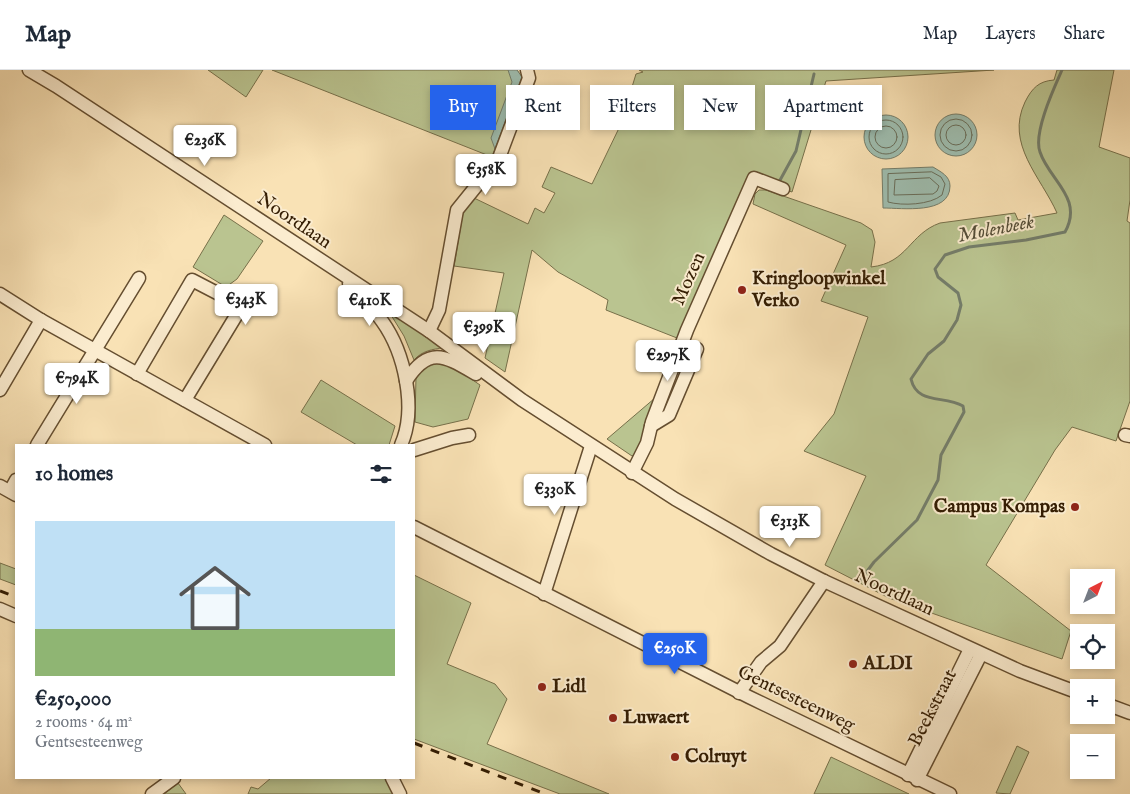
<!DOCTYPE html>
<meta charset="utf-8">
<style>
:root{--surface:#fff;--page:#f2f2f3;--text:#1f2937;--muted:#747a83;--line:#e0e1e3;--accent:#2563eb}
body{margin:0;font-family:"IM FELL English",serif;background:var(--page);color:var(--text);height:100vh;display:flex;flex-direction:column;font-size:19px;white-space:nowrap}
*{box-sizing:border-box;margin:0}
p{font-size:16px;color:var(--muted)}
.icon{flex:none;width:28px;height:28px;fill:none;stroke:currentColor;stroke-width:2;stroke-linecap:round;stroke-linejoin:round}
.map{position:relative;flex:1;overflow:hidden}
.drawer{position:absolute;left:15px;top:374px;width:400px;height:335px;display:flex;flex-direction:column;background:var(--surface);border-radius:0px;box-shadow:0 2px 8px #0003}
.drawer>*{flex:none}
.hud{position:absolute;left:430px;top:15px;width:475px;height:45px;display:flex;gap:10px}
.needle{width:32px;rotate:42deg}
.buttons{position:absolute;left:1070px;top:499px;display:grid;gap:10px}
.buttons a{display:grid;place-items:center;width:45px;height:45px;border-radius:0px;background:var(--surface);box-shadow:0 2px 8px #0003;font-size:25px}
.price{position:absolute;translate:-50% -42px;padding:0 11px;border-radius:5px;background:#fff;color:#222;font-size:16px;line-height:32px;filter:drop-shadow(0 1px 2px #0008)}
.price::after{content:'';position:absolute;left:50%;top:30px;width:15px;height:11px;margin-left:-8px;background:inherit;clip-path:polygon(0 0,100% 0,50% 100%)}
.price.current{background:var(--accent);color:#fff}
ul{padding:0;list-style:none}
li{display:grid;align-content:center;gap:10px;height:265px;padding:0 20px}
li span{display:grid;place-items:center;height:155px;border-radius:0px;color:#555}
li>.icon{margin-inline-start:auto}
span .icon{width:90px;height:90px;fill:#fffc;stroke-width:1}
li b{font-size:21px}
h2{display:flex;justify-content:space-between;align-items:center;height:60px;padding:0 20px;font-size:21px}
.tag{padding:0 18px;border-radius:0px;background:var(--surface);box-shadow:0 2px 8px #0003;font-size:18px;line-height:45px}
.tag.current{background:var(--accent);color:#fff}
header{display:flex;align-items:center;gap:30px;box-sizing:border-box;height:70px;padding:0 25px;background:var(--surface);border-bottom:1px solid var(--line)}
header strong{font-size:24px}
nav{display:flex;gap:28px;margin-inline-start:auto;font-size:18px}
.map>svg:first-child{display:block}
.green{fill:#bac490;stroke:#77704a}
.water{fill:#9ebdaf;stroke:#747d6a}
.lines{fill:none;stroke-linecap:round;stroke-linejoin:round}
.shore{stroke:#696d59;stroke-width:1}
.stream{stroke:#747d6a;stroke-width:3}
.minor-casing{stroke:#654e30;stroke-width:15}
.minor{stroke:#fbeccf;stroke-width:12}
.rail{stroke:#341d03;stroke-width:3;stroke-dasharray:9 9;stroke-linecap:butt}
.poi-dot{fill:#8f2418;stroke:#fbeccf;stroke-width:2}
.labels{text-anchor:middle;dominant-baseline:central;stroke-width:4;stroke-linejoin:round;paint-order:stroke}
.street-label{font-size:19px;fill:#341d03;stroke:#fbeccf}
.poi-label{font-size:19px;font-weight:bold;fill:#341d03;stroke:#fbeccf;text-anchor:start}
.water-label{font-size:20px;font-style:italic;fill:#544d37;stroke:#fbeccf}
</style>
<header>
<strong>Map</strong>
<nav><a>Map</a><a>Layers</a><a>Share</a></nav>
</header>
<div class="map">
<svg width="1130" height="724" viewBox="0 0 1130 724">
<rect width="100%" height="100%" fill="#f9e2b5"/>
<filter id="stains"><feTurbulence type="fractalNoise" baseFrequency=".004" numOctaves="4"/><feColorMatrix values="0 0 0 0 .2 0 0 0 0 .09 0 0 0 0 .02 0 0 0 .5 -.17"/></filter>
<radialGradient id="worn" r=".72"><stop offset=".6" stop-color="#630" stop-opacity="0"/><stop offset="1" stop-color="#630" stop-opacity=".3"/></radialGradient>
<g class="green">
<path d="M208 0H263L246 27Z"/>
<path d="M272 0H517L522 7 492 87Z"/>
<path d="M639 0H994L826 11 792 122 760 110 712 191 677 268 606 240 608 230 558 202 532 180 505 302 485 288 504 203 454 196 463 143 474 128 528 154 535 138 544 143 555 123 542 117 551 97 592 114 620 56 636 4 643 2Z"/>
<path d="M1057 0H1114L1099 77 1130 88V130L1127 151 1130 153V331L1116 371 1072 357 1055 380 986 495 1071 561 1062 589 889 528 825 495 866 406 804 381 834 344 868 247 821 231 846 175 753 134 755 124 759 120H766L861 153 872 160 875 172 871 197C908 193 909 164 940 153L1015 143 1018 150 1057 143C1041 107 1005 74 1025 32 1032 18 1039 11 1054 10Z"/>
<path d="M224 145 263 171 237 209 226 217 193 197Z"/>
<path d="M392 242 444 278C432 279 422 281 414 290L404 266 391 245Z"/>
<path d="M445 291 480 315 468 349 433 357 415 352 416 306 422 296Z"/>
<path d="M321 310 395 356 389 375H357L301 342Z"/>
<path d="M655 328 646 362 634 385 632 386 607 369Z"/>
<path d="M0 493 16 499V515L0 509Z"/>
<path d="M414 505 471 533 447 594 495 614 507 629 487 674 609 724H560L414 669Z"/>
<path d="M1017 676 1029 682 1010 724 996 723Z"/>
<path d="M831 687 909 724H814Z"/>
<path d="M271 708H385L393 724H248L251 717 258 719Z"/>
<path d="M178 713 186 724H164Z"/>
</g>
<g class="water">
<path d="M508 0H517L522 7 495 79 491 68 512 12Z"/>
<path d="M618 27C624 34 622 40 618 47H611L608 43 613 28Z"/>
<circle cx="956" cy="65" r="21"/>
<circle cx="886" cy="67" r="22"/>
<path d="M933 97C941 102 950 106 950 116 950 145 902 138 883 138L882 99Z"/>
</g>
<g class="lines">
<g class="shore">
<circle cx="956" cy="65" r="16"/>
<circle cx="886" cy="67" r="17"/>
<circle cx="956" cy="65" r="10"/>
<circle cx="886" cy="67" r="11"/>
<path d="M932 102 941 107 945 114 942 125C930 135 902 136 888 132V104Z"/>
<path d="M930 108 939 116 937 121 933 124 894 125 895 110Z"/>
</g>
<g class="stream">
<path d="M779 112 796 81 814 4"/>
<path d="M859 512 874 492 917 450 938 410 941 385 964 342 963 336C944 325 917 335 911 309L928 284 944 271 957 250 961 235 958 223 938 207 935 199 945 185 969 177 1026 170 1065 162C1084 128 1049 110 1040 82 1033 63 1054 18 1062 0"/>
</g>
<defs>
<g id="minor">
<path d="M29 0 56 16 429 261 522 330 675 429 771 484 824 511 1020 601 1079 623"/>
<path d="M349 214C360 226 373 238 382 251 405 283 417 339 401 375"/>
<path d="M0 224 41 250 265 375"/>
<path d="M429 261 439 240 457 140 499 88 529 8 527 0"/>
<path d="M137 304 192 210 242 236 185 330"/>
<path d="M406 311C429 275 445 286 476 304"/>
<path d="M0 320 41 250"/>
<path d="M651 356 669 345 697 279"/>
<path d="M1125 365 1130 366"/>
<path d="M37 375 139 208"/>
<path d="M414 380 452 368 469 365"/>
<path d="M632 403 647 373 652 352 687 260 754 108 783 119"/>
<path d="M0 416 16 425"/>
<path d="M10 421 16 410"/>
<path d="M414 457 749 627 950 724"/>
<path d="M544 524 591 376"/>
<path d="M0 539 16 546"/>
<path d="M739 623 761 592 780 576 824 511"/>
<path d="M1106 634 1130 643"/>
<path d="M908 705 970 579"/>
<path d="M392 708 400 724"/>
<path d="M917 710 981 584"/>
<path d="M152 724 174 708"/>
</g>
</defs>
<use href="#minor" class="minor-casing"/>
<use href="#minor" class="minor"/>
<g class="rail">
<path d="M0 521 16 527"/>
<path d="M414 673 545 724"/>
</g>
</g>
<g class="poi-dot">
<circle cx="742" cy="220" r="5"/>
<circle cx="1075" cy="437" r="5"/>
<circle cx="853" cy="594" r="5"/>
<circle cx="542" cy="617" r="5"/>
<circle cx="613" cy="648" r="5"/>
<circle cx="675" cy="687" r="5"/>
</g>
<g class="labels">
<g class="street-label">
<text transform="translate(294 151) rotate(34)">Noordlaan</text>
<text transform="translate(689 209) rotate(-66)">Mozen</text>
<text transform="translate(894 523) rotate(25)">Noordlaan</text>
<text transform="translate(796 629) rotate(26)">Gentsesteenweg</text>
<text transform="translate(933 638) rotate(-63)">Beekstraat</text>
</g>
<g class="poi-label">
<text x="752" y="209">Kringloopwinkel<tspan x="752" dy="22">Verko</tspan></text>
<text x="1065" y="437" text-anchor="end">Campus Kompas</text>
<text x="863" y="594">ALDI</text>
<text x="552" y="617">Lidl</text>
<text x="623" y="648">Luwaert</text>
<text x="685" y="687">Colruyt</text>
</g>
<g class="water-label">
<text transform="translate(996 159) rotate(-11)">Molenbeek</text>
</g>
</g>
<rect width="100%" height="100%" filter="url(#stains)"/>
<rect width="100%" height="100%" fill="url(#worn)"/>
</svg>
<div class="buttons">
<a><svg class="needle" viewBox="-14 -14 28 28"><path d="M0-13l5 13h-10z" fill="#e53935"/><path d="M0 13l5-13h-10z" fill="#747a83"/></svg></a>
<a><svg class="icon" aria-label="locate" viewBox="0 0 24 24"><circle cx="12" cy="12" r="6"/><path d="M12 2v4M12 18v4M2 12h4M18 12h4"/></svg></a>
<a>+</a>
<a>−</a>
</div>
<b class="price" style="left:205px;top:97px">€236K</b>
<b class="price" style="left:486px;top:126px">€358K</b>
<b class="price" style="left:246px;top:256px">€343K</b>
<b class="price" style="left:370px;top:257px">€410K</b>
<b class="price" style="left:484px;top:284px">€399K</b>
<b class="price" style="left:668px;top:312px">€297K</b>
<b class="price" style="left:77px;top:335px">€794K</b>
<b class="price" style="left:555px;top:446px">€330K</b>
<b class="price" style="left:790px;top:478px">€313K</b>
<b class="price current" style="left:675px;top:605px">€250K</b>
<div class="hud">
<a class="tag current">Buy</a>
<a class="tag">Rent</a>
<a class="tag">Filters</a>
<a class="tag">New</a>
<a class="tag">Apartment</a>
</div>
<section class="drawer">
<h2>10 homes<svg class="icon" aria-label="filters" viewBox="0 0 24 24"><path d="M4 7h16M4 17h16"/><circle cx="9" cy="7" r="2"/><circle cx="15" cy="17" r="2"/></svg></h2>
<ul>
<li><span style="background:linear-gradient(#bfe0f5 70%,#8fb573 0)"><svg class="icon" aria-label="home" viewBox="0 0 24 24"><path d="M3 11l9-7 9 7M6 9v11h12V9"/></svg></span><div><b>€250,000</b><p>2 rooms · 64 m²</p><p>Gentsesteenweg</p></div></li>
</ul>
</section>
</div>
